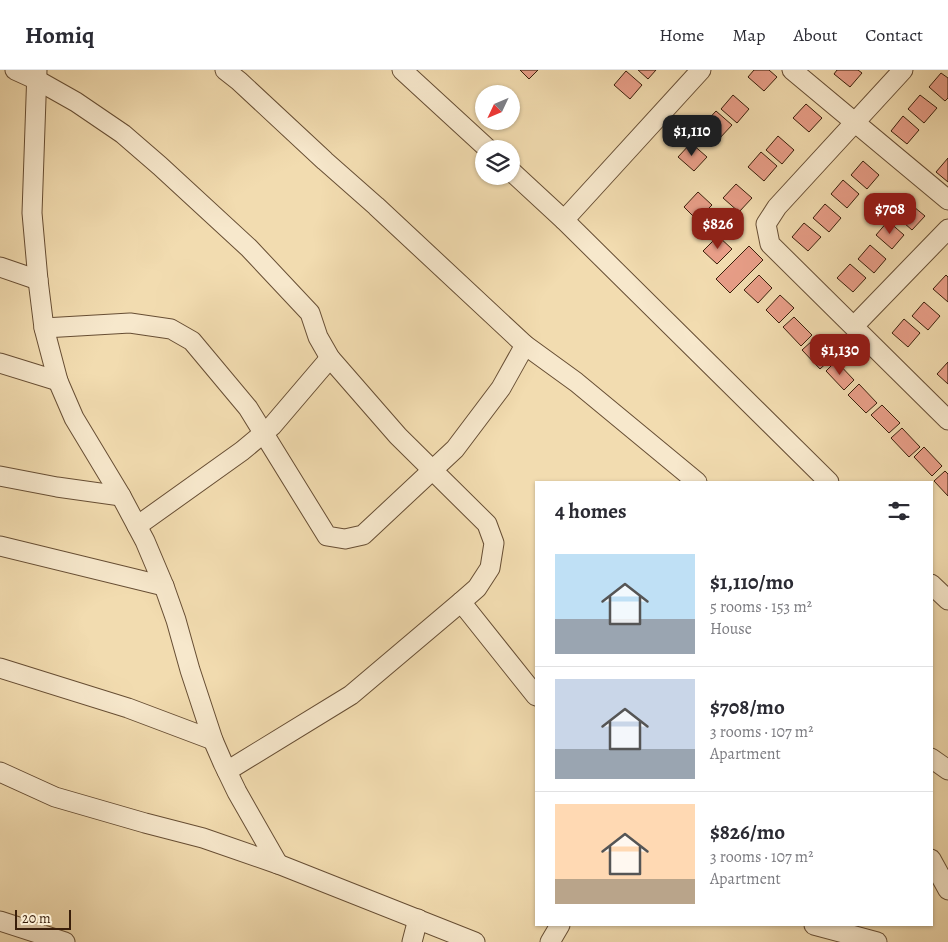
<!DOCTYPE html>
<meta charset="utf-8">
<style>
:root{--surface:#fff;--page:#f2f2f3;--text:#2b2b33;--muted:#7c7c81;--line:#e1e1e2;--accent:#8f2418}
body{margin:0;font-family:Alegreya,serif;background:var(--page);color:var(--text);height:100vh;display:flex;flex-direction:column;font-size:19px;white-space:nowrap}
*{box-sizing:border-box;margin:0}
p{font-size:16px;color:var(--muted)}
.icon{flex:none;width:28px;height:28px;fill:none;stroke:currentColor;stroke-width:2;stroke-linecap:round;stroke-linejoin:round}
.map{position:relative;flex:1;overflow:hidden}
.side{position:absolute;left:535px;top:411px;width:398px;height:445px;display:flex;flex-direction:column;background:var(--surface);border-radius:0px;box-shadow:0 1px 4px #0004}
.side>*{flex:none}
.needle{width:32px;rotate:226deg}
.buttons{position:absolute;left:475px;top:15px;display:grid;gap:10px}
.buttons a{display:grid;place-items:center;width:45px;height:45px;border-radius:50%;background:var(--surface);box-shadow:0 1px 4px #0004;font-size:25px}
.scale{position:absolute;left:15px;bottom:12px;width:56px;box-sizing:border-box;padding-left:5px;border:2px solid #391e0a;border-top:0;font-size:14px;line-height:18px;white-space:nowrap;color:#391e0a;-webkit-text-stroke:4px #f7e8cc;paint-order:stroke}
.price{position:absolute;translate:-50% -42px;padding:0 11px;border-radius:10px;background:var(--accent);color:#fff;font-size:16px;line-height:32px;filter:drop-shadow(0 1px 2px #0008)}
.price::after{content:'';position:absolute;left:50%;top:30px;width:15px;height:11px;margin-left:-8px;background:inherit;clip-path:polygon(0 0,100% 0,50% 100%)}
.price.selected{background:#222;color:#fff}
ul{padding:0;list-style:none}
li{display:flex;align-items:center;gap:15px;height:125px;padding:0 20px}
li+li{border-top:1px solid var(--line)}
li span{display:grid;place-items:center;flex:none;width:140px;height:100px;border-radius:0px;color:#555}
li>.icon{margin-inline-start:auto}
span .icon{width:60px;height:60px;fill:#fffc;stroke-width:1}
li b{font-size:21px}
h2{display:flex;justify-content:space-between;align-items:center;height:60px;padding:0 20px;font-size:21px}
header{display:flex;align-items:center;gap:30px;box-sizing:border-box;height:70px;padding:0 25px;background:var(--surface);border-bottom:1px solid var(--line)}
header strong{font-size:24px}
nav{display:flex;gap:28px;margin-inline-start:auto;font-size:18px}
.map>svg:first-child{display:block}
.building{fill:#e89e88;stroke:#391e0a}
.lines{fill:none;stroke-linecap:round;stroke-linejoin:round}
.minor-casing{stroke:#674e34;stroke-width:21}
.minor{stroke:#f7e8cc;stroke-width:19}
</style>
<header>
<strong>Homiq</strong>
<nav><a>Home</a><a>Map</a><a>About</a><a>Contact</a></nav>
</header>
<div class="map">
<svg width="948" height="872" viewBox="0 0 948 872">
<rect width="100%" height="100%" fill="#f2dcb0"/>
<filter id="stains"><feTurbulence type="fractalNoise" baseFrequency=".004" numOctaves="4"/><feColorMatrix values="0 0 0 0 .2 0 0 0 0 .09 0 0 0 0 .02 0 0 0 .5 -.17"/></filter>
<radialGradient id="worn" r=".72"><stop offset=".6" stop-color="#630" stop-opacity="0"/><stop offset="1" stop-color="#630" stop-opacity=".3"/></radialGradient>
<g class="building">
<path d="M520 0H538L529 9Z"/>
<path d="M638 0H656L648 9Z"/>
<path d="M754 0H769L777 7 764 21 748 7Z"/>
<path d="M837 0H858L862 3 850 17 834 4Z"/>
<path d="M626 1 642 15 630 29 614 15Z"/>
<path d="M941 3 948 8V28L945 31 929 17Z"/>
<path d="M733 25 749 39 737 53 721 39Z"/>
<path d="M920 25 937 38 924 53 908 39Z"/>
<path d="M806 34 822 48 809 62 793 48Z"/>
<path d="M716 41 732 55 719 69 703 55Z"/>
<path d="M903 46 919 60 907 74 891 61Z"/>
<path d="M778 66 794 80 782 94 766 80Z"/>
<path d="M691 73 707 87 694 101 678 87Z"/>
<path d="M761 82 777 96 764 111 748 97Z"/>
<path d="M948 88V112L936 102Z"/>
<path d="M863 91 879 105 867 119 851 105Z"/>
<path d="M843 110 859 124 847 138 831 124Z"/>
<path d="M736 114 752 128 739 142 723 128Z"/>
<path d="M698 122 712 135 697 150 684 137Z"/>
<path d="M908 132 925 146 912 160 896 146Z"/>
<path d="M825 134 841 148 829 162 813 148Z"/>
<path d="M888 151 904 165 892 179 876 165Z"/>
<path d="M804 153 821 167 808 181 792 167Z"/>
<path d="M718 166 732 179 717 194 703 181Z"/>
<path d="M870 175 886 189 874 203 858 189Z"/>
<path d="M749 176 763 190 730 223 716 209Z"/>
<path d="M850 194 866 208 853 222 837 208Z"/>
<path d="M759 205 772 218 758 233 744 220Z"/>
<path d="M946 205 948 207V232L933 219Z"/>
<path d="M780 225 794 238 779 253 766 240Z"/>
<path d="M924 232 940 246 928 260 912 246Z"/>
<path d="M794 247 812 265 801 276 783 257Z"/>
<path d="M904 249 920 263 908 277 892 263Z"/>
<path d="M813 270 831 289 820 299 802 280Z"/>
<path d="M836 291 854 310 844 320 826 301Z"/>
<path d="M948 292V314L937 304Z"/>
<path d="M859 314 877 333 866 343 848 325Z"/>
<path d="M882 335 900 353 889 363 871 345Z"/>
<path d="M902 358 920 377 909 387 891 368Z"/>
<path d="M924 377 942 396 932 406 914 387Z"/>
<path d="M945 401 948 404V426L934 411Z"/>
</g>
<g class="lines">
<defs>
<g id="minor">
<path d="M15 0 37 10 76 32 123 64 160 96 249 178 310 243 318 267 330 288 398 366 487 454 494 473 490 498 477 518 461 532 351 625 227 701"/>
<path d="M37 0 32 143 38 210 44 258 58 311 74 348 121 426 145 471 164 516 176 550 190 600 213 670 223 693 237 722 278 794"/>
<path d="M225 0 239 11 325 91 376 136 525 275 576 312 674 393 697 412"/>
<path d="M402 0 488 79"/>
<path d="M792 0 948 130"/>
<path d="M903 0 777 137 766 154 770 174 948 350"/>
<path d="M511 101 564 150 829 412"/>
<path d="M564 150 701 0"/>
<path d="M0 197 38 210"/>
<path d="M854 256 948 159"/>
<path d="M44 258 130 253 171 259 192 271 248 338 327 466 345 469 363 465 455 379 501 318 525 275"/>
<path d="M0 293 58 311"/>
<path d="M0 406 57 417 121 426"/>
<path d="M137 456 242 381 272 356 330 288"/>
<path d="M0 476 164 516"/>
<path d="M931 514 948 530"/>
<path d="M461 532 536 626"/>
<path d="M0 598 128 638 213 670"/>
<path d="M931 688 948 700"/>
<path d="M0 702 55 727 145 753 203 768 278 794 475 872"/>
<path d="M931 789 948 820"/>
<path d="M0 851 65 872"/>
<path d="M814 855 877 872"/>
<path d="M412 872 418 849"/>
<path d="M550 872 560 855"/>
</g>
</defs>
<use href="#minor" class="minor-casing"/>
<use href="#minor" class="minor"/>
</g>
<rect width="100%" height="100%" filter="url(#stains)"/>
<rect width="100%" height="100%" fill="url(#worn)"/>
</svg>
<div class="buttons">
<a><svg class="needle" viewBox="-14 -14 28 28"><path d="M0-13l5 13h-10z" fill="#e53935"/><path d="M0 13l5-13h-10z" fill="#7c7c81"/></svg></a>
<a><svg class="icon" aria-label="layers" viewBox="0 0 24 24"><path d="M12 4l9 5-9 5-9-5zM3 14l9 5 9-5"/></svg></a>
</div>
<div class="scale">20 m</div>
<b class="price selected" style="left:692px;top:87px">$1,110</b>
<b class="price" style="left:890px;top:165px">$708</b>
<b class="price" style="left:718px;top:180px">$826</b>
<b class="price" style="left:840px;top:306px">$1,130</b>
<section class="side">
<h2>4 homes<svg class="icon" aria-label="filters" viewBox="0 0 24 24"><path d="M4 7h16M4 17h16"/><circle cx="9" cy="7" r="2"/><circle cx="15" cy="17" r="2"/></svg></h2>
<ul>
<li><span style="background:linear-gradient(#bfe0f5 65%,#9aa5b1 0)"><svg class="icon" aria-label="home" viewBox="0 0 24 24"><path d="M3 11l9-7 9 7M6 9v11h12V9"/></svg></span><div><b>$1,110/mo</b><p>5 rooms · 153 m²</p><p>House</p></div></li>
<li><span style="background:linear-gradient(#c9d6e8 70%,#9aa5b1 0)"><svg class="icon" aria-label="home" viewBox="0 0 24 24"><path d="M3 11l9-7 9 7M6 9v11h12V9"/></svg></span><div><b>$708/mo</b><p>3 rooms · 107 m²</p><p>Apartment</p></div></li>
<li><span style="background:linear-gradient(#ffd9b3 75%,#b9a48a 0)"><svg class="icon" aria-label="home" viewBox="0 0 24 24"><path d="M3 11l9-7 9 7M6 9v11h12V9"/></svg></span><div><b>$826/mo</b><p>3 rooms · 107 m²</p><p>Apartment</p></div></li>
</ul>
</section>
</div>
